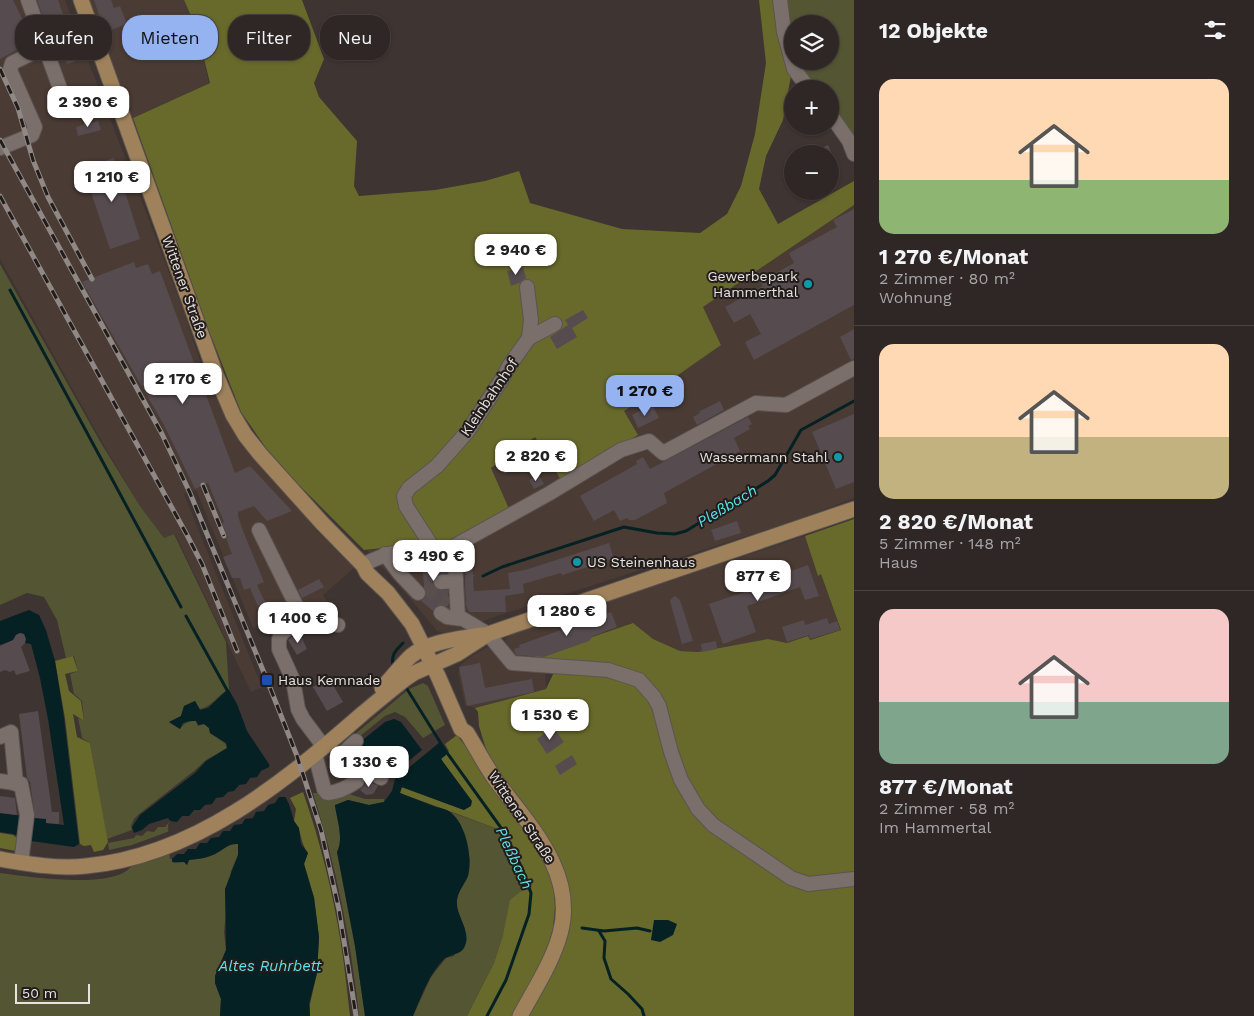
<!DOCTYPE html>
<html lang="de">
<meta charset="utf-8">
<style>
:root{--surface:#2e2725;--page:#3a3332;--text:#f1f3f6;--muted:#a7a5a7;--line:#494442;--accent:#95b2f1}
body{margin:0;font-family:"Work Sans",sans-serif;background:var(--page);color:var(--text);height:100vh;display:flex;flex-direction:column;font-size:19px;white-space:nowrap}
*{box-sizing:border-box;margin:0}
p{font-size:16px;color:var(--muted)}
.icon{flex:none;width:28px;height:28px;fill:none;stroke:currentColor;stroke-width:2;stroke-linecap:round;stroke-linejoin:round}
.map{position:relative;flex:1;overflow:hidden}
.details{display:flex;flex-direction:column;background:var(--surface);width:400px}
.details>*{flex:none}
.top-card{position:absolute;left:15px;top:15px;width:475px;height:45px;display:flex;gap:10px}
.tools{position:absolute;left:784px;top:15px;display:grid;gap:10px}
.tools a{display:grid;place-items:center;width:55px;height:55px;border-radius:50%;background:var(--surface);box-shadow:0 1px 4px #0004,0 0 0 1px var(--line);font-size:25px}
.scale{position:absolute;left:15px;bottom:12px;width:75px;box-sizing:border-box;padding-left:5px;border:2px solid #e8e2e0;border-top:0;font-size:14px;line-height:18px;white-space:nowrap;color:#e8e2e0;-webkit-text-stroke:4px #211d1b;paint-order:stroke}
.price{position:absolute;translate:-50% -42px;padding:0 11px;border-radius:10px;background:#fff;color:#222;font-size:16px;line-height:32px;filter:drop-shadow(0 1px 2px #0008)}
.price::after{content:'';position:absolute;left:50%;top:30px;width:15px;height:11px;margin-left:-8px;background:inherit;clip-path:polygon(0 0,100% 0,50% 100%)}
.price.active{background:var(--accent);color:#111}
ul{padding:0;list-style:none}
li{display:grid;align-content:center;gap:10px;height:265px;padding:0 25px}
li+li{border-top:1px solid var(--line)}
li span{display:grid;place-items:center;height:155px;border-radius:15px;color:#555}
li>.icon{margin-inline-start:auto}
span .icon{width:90px;height:90px;fill:#fffc;stroke-width:1}
li b{font-size:21px}
h2{display:flex;justify-content:space-between;align-items:center;height:60px;padding:0 25px;font-size:21px}
.tag{padding:0 18px;border-radius:20px;background:var(--surface);box-shadow:0 1px 4px #0004,0 0 0 1px var(--line);font-size:18px;line-height:45px}
.tag.active{background:var(--accent);color:#111}
main{display:flex;flex:1;min-height:0}
.map>svg:first-child{display:block}
.built{fill:#4a3b34}
.green{fill:#535533}
.forest{fill:#686a2b}
.water{fill:#052124}
.pier{fill:#3e3431}
.lines{fill:none;stroke-linecap:round;stroke-linejoin:round}
.stream{stroke:#052124;stroke-width:3}
.building{fill:#564c4f}
.minor-tunnel{stroke:#584e4b;stroke-width:14;stroke-dasharray:14 7;stroke-linecap:butt}
.minor-casing{stroke:#5b5351;stroke-width:16}
.major-casing{stroke:#5b5351;stroke-width:17}
.minor{stroke:#7a6f6b;stroke-width:14}
.major{stroke:#9f825b;stroke-width:15}
.rail-casing{stroke:#908885;stroke-width:5}
.rail{stroke:#211d1b;stroke-width:3;stroke-dasharray:9;stroke-linecap:butt}
.culture-dot{fill:#0f9aa8;stroke:#211d1b;stroke-width:2}
.transit-dot{fill:#1a4fb4;stroke:#211d1b;stroke-width:2}
.labels{text-anchor:middle;dominant-baseline:central;stroke-width:4;stroke-linejoin:round;paint-order:stroke}
.poi-label{font-size:14px;fill:#e8e2e0;stroke:#211d1b;text-anchor:end}
.street-label{font-size:14px;fill:#e8e2e0;stroke:#211d1b}
.water-label{font-size:15px;font-style:italic;fill:#5fe2ee;stroke:#211d1b}
</style>
<main>
<div class="map">
<svg width="854" height="1016" viewBox="0 0 854 1016">
<rect width="100%" height="100%" fill="#3e3431"/>
<g class="built">
<path d="M0 0H65L184 312 202 367 226 418 316 530 354 568 323 595 327 601 317 607 288 614 253 628 196 490 184 494 262 687 251 692 175 534 164 538 140 506 102 442 0 259Z"/>
<path d="M82 0H184L196 27 209 83 133 118 104 62Z"/>
<path d="M854 205V498L797 520 500 615 463 629 445 633 437 631 408 596 367 550 441 542 510 511 491 468 535 437 561 480 638 435 623 411 661 387 721 345 703 307Z"/>
<path d="M805 536 818 575 821 574 841 630 809 640 808 636 787 643 768 639 698 652 680 651 653 639 632 623 517 663 510 654 505 640 514 632Z"/>
<path d="M491 645 508 670H545L546 689 475 708 465 705 458 673 460 665 472 656Z"/>
</g>
<g class="green">
<path d="M784 0H854V146L837 115 830 107V89H813L795 61H830V24H792V54Z"/>
<path d="M0 264 101 443 140 506 164 538 174 534 226 642 229 690C217 694 214 706 200 709L195 701 184 706 181 716 169 722 180 729C184 723 188 721 196 721L198 726 204 724 209 728 210 733 226 744 227 748 206 760 194 771 139 814 134 819 131 826 132 830 107 839 90 743 82 738 78 718 84 721 82 701 74 694 70 674 78 671 74 656 66 658 57 620 44 597 27 593 0 605Z"/>
<path d="M423 683 428 686 445 725 423 738 405 717 395 712 385 716 339 753 336 750 409 689Z"/>
<path d="M270 764 273 771 170 831 132 845 109 850 108 843 134 838 136 835 142 836 147 831 154 832 158 827H165L170 821 174 822 269 767Z"/>
<path d="M282 788 287 797 283 796 173 856 172 859 174 863 185 862 187 865 189 860C197 859 205 858 213 855 222 851 227 843 238 844V855L231 871 224 932 226 950 215 976V983L221 999 220 1016H0V873C30 877 93 886 121 874 126 872 132 866 136 862Z"/>
<path d="M313 793H346L365 799H384V802L369 805 348 800 335 806C337 820 344 839 337 852L355 946 365 1016H359C351 940 336 866 313 793Z"/>
<path d="M450 812 498 829 513 857 525 888 503 935 494 963 467 1016H413L431 977 446 958 454 956 465 929 457 909V899L470 860 466 840 460 824Z"/>
</g>
<g class="forest">
<path d="M184 0H302L324 59 314 83 319 97 357 141 354 186 359 196 435 190 485 181 519 171 530 203 622 229 700 233 727 214 741 186 755 134 766 63 759 0H777L792 70 783 120 766 156 759 189 778 224 854 181V205L703 307 721 345 661 387 624 411 638 435 561 480 535 437 491 468 510 511 452 544 441 542 364 550 297 483 266 448 241 412 209 331 133 118 210 83 196 27Z"/>
<path d="M854 519V1016H526L567 898 495 769 485 746 479 726 478 712 475 708 546 689 556 668 522 661 633 623 653 639 680 651 698 652 768 639 787 643 808 636 810 640 841 630 821 574 818 576 805 536Z"/>
<path d="M73 656 78 671 65 674 69 691 81 701 84 721 73 714 77 737 90 743 108 842 103 850 94 852 91 845 84 846 80 844 65 718 55 661Z"/>
<path d="M457 735 505 799 546 861 554 888 555 907 553 928 546 953 513 1016H467L494 963 503 935 510 900 525 888 513 857 498 829 400 793 401 787 464 810 441 758 449 751 445 744Z"/>
<path d="M303 792C320 841 333 892 341 944 345 968 347 992 350 1016H310V1004L317 973 319 937 314 897 304 864 308 853C299 840 303 833 294 821L296 809 290 798Z"/>
<path d="M0 833 13 835 17 838 16 851 0 848Z"/>
</g>
<g class="water">
<path d="M29 610 39 615 46 630 55 661 64 718 79 844 74 847 31 841 13 834 0 832V813L46 819V823L64 825 48 719 40 678 31 644 25 643V636L20 633 16 635 14 640 0 645V621Z"/>
<path d="M227 690H229L237 704 247 731 269 764 289 804 294 821 299 828 301 844 308 853 304 864 314 898 319 937 317 973 309 1004 310 1016H220L221 999 215 983V976L226 950 225 889 238 855V844C228 843 223 850 215 854 207 858 198 859 189 860L187 865 184 862H172L171 822 168 818 149 824 142 830 134 833 132 827 140 815 195 773 206 761 227 748 226 743 210 733 209 728 204 724 198 725 196 721H190L183 723 180 729 169 722 181 716 184 706 195 701 200 710 208 708Z"/>
<path d="M394 719 401 722 422 750 389 777C373 760 370 767 352 759L359 743 385 722Z"/>
<path d="M440 742 446 752V755L441 759 472 801 471 806 464 810 402 787 400 793C411 798 424 802 436 807 440 808 446 809 450 812 466 823 473 858 468 876 465 884 458 891 457 900 455 916 473 932 464 948 460 955 450 954 444 959 429 974 421 997 413 1016H365L355 946 337 852C344 839 337 820 335 805L348 800 369 805 384 802 392 791 395 779Z"/>
<path d="M654 920H668L677 924 673 935 660 942 651 940Z"/>
</g>
<path class="pier" d="M270 764 287 797H279L275 803 268 805 264 811 256 812 253 818 245 819 242 824 234 825 230 831H223L219 837 211 838 207 843H200L196 849H188L184 854H177L172 859H170L168 825 170 821 177 822 182 816H189L194 810H200L205 805 212 804 216 798 223 797 228 792 234 791 239 785 246 784 250 778 257 777 261 771 269 767Z"/>
<g class="lines">
<g class="stream">
<path d="M10 290 181 607"/>
<path d="M483 576 502 567 624 527 657 533 675 534 686 531 768 481 775 475 801 430 854 401"/>
<path d="M186 616 227 690"/>
<path d="M393 666C391 655 395 651 403 643"/>
<path d="M407 689 445 750 504 832 522 868 531 893 529 914 506 980 487 1016"/>
<path d="M582 928 604 931 637 928 650 931"/>
<path d="M599 931 605 941 604 958 611 979 628 994 642 1009 644 1016"/>
</g>
</g>
<g class="building">
<path d="M0 0H13L33 41 0 59Z"/>
<path d="M37 0H58L67 26 50 35Z"/>
<path d="M94 0H111L114 8 120 6 127 24 105 32Z"/>
<path d="M73 43 79 60 67 64 62 49Z"/>
<path d="M89 120 92 123 98 121 101 130 78 136 76 127 83 125 85 122Z"/>
<path d="M828 145 832 154H808Z"/>
<path d="M114 158 140 239 110 249 83 168Z"/>
<path d="M854 209V305L754 360 745 342 761 334 750 314 734 323 725 307 763 286 760 282 794 263 789 253 837 227 833 220Z"/>
<path d="M134 262 136 268 148 264 152 274 160 271 235 473 250 466 292 511 267 521 254 506 238 512V516L243 531 264 582 257 585 273 619 265 623 250 588 244 590 240 578H232L223 557 232 554 226 538 228 537 222 523 224 522 208 483 195 489 164 425 82 282Z"/>
<path d="M523 267 526 278 519 283 511 286 507 271Z"/>
<path d="M583 310 588 318 572 328 577 337 557 349 550 337 568 325 565 320Z"/>
<path d="M854 329V359L851 360 840 337Z"/>
<path d="M720 401 724 410 697 425 693 417 700 413 699 411 702 410Z"/>
<path d="M652 405 659 418 638 428 632 415Z"/>
<path d="M854 414V482L836 489 812 432Z"/>
<path d="M748 417 752 424 748 426 750 429 734 438 740 451 664 493 667 503 635 520H629L627 518 620 521 614 510 594 521 580 496 637 464 636 461 643 457 650 469Z"/>
<path d="M513 454 520 466 505 474 498 462Z"/>
<path d="M539 475 544 484 534 489 529 480Z"/>
<path d="M737 521 741 533 715 541 711 530Z"/>
<path d="M609 543 614 559 562 575 561 573 523 584 524 593 505 596 506 612H469L466 605 465 581 466 567H472L473 575H475L473 577 474 591 510 589 508 573 525 570Z"/>
<path d="M423 558 424 560 446 558 447 573 437 575 432 582 437 590H448V605L447 606 442 604 438 605 433 611 421 601 426 596 427 591 424 586 422 560 405 561 406 559Z"/>
<path d="M808 565 819 596 805 600 800 587 747 606 756 632 723 644 709 604 756 588 755 584Z"/>
<path d="M319 579 324 587 302 598 298 590Z"/>
<path d="M675 596 680 600 693 641 682 644 670 601 672 598Z"/>
<path d="M611 612 617 627 593 636 589 641 544 657 516 655 514 649 520 647 519 645Z"/>
<path d="M827 618 829 624 837 621 840 630 810 639 809 635 787 642 782 627 804 620 805 625Z"/>
<path d="M299 632 307 649 297 655 288 640Z"/>
<path d="M20 633 24 634 26 639 25 643 21 647 30 671 16 675 14 670 10 672 5 670 0 672V646L13 640 16 635Z"/>
<path d="M716 641 717 649 702 652 701 644Z"/>
<path d="M480 663 485 688 532 679 534 692 467 706 459 667Z"/>
<path d="M329 678 343 702 327 711 313 687Z"/>
<path d="M38 711 52 812H59V824L46 823V819L35 818 30 782 27 778 19 714Z"/>
<path d="M549 730 552 734 556 731 564 742 547 754 537 739Z"/>
<path d="M572 755 577 764 560 775 555 766Z"/>
<path d="M366 780 378 786 373 794 366 795 360 790 365 785Z"/>
<path d="M0 796 15 798 17 815 0 813Z"/>
</g>
<g class="lines">
<path class="minor-tunnel" d="M424 587 448 605"/>
<defs>
<g id="minor">
<path d="M28 0 66 105"/>
<path d="M780 0 784 32 794 69 809 89"/>
<path d="M830 114 849 141 854 154"/>
<path d="M0 148 32 135 35 127 10 70 12 63 90 25"/>
<path d="M527 287 531 320 529 338"/>
<path d="M259 530 297 607 299 621"/>
<path d="M454 547 458 618"/>
<path d="M433 548 406 506 404 496 409 488 437 466 468 431 502 379 509 366 529 338 555 324"/>
<path d="M385 554 400 574 418 593"/>
<path d="M363 565C389 550 419 547 449 549L550 493 621 450 649 441 663 453 756 403 786 405 854 368"/>
<path d="M441 582 456 581"/>
<path d="M441 613 447 617 463 619 488 634 512 663 608 670 639 680 654 697 659 706 671 752 681 780 698 809 713 825 791 878 808 884 854 879"/>
<path d="M0 737 11 732 16 784"/>
<path d="M324 747 303 719 298 709 293 680 279 649V639L282 633 299 621 307 619 338 625"/>
<path d="M315 754 324 789 327 793C338 793 348 787 357 781L358 771 341 755 356 741"/>
<path d="M358 771 371 772 381 778"/>
<path d="M0 781 21 784 27 815 22 855 20 862"/>
</g>
<g id="major">
<path d="M81 0 216 375 233 415 245 435 260 454 322 523 363 565 367 573 388 593 412 624 438 676 461 729 467 733C477 749 486 767 497 782 530 826 577 874 560 934 552 963 534 990 520 1016"/>
<path d="M382 688C392 678 401 665 411 656 429 641 459 639 482 635"/>
<path d="M0 859C29 864 57 869 86 866 194 856 283 783 361 715 375 703 390 691 405 679L414 673 457 654 488 634 854 509"/>
</g>
</defs>
<use href="#minor" class="minor-casing"/>
<use href="#major" class="major-casing"/>
<use href="#minor" class="minor"/>
<use href="#major" class="major"/>
<defs>
<g id="rail">
<path d="M0 69 18 108 33 160 48 197 92 279"/>
<path d="M0 140 162 434 190 493 267 680 297 756 321 830 339 910 356 1016"/>
<path d="M0 196 187 535 202 564 237 651"/>
<path d="M203 485 224 536"/>
</g>
</defs>
<use href="#rail" class="rail-casing"/>
<use href="#rail" class="rail"/>
</g>
<g class="culture-dot">
<circle cx="808" cy="284" r="5"/>
<circle cx="838" cy="457" r="5"/>
<circle cx="577" cy="562" r="5"/>
</g>
<rect class="transit-dot" x="261" y="674" width="12" height="12" rx="2.5"/>
<g class="labels">
<g class="poi-label">
<text x="798" y="276">Gewerbepark<tspan x="798" dy="16">Hammerthal</tspan></text>
<text x="828" y="457">Wassermann Stahl</text>
<text x="587" y="562" text-anchor="start">US Steinenhaus</text>
<text x="278" y="680" text-anchor="start">Haus Kemnade</text>
</g>
<g class="street-label">
<text transform="translate(185 287) rotate(70)">Wittener Straße</text>
<text transform="translate(489 397) rotate(-56)">Kleinbahnhof</text>
<text transform="translate(522 817) rotate(56)">Wittener Straße</text>
</g>
<g class="water-label">
<text transform="translate(727 506) rotate(-31)">Pleßbach</text>
<text transform="translate(514 858) rotate(65)">Pleßbach</text>
<text x="270" y="966">Altes Ruhrbett</text>
</g>
</g>
</svg>
<div class="tools">
<a><svg class="icon" aria-label="layers" viewBox="0 0 24 24"><path d="M12 4l9 5-9 5-9-5zM3 14l9 5 9-5"/></svg></a>
<a>+</a>
<a>−</a>
</div>
<div class="scale">50 m</div>
<b class="price" style="left:88px;top:128px">2 390 €</b>
<b class="price" style="left:112px;top:203px">1 210 €</b>
<b class="price" style="left:516px;top:276px">2 940 €</b>
<b class="price" style="left:183px;top:405px">2 170 €</b>
<b class="price active" style="left:645px;top:417px">1 270 €</b>
<b class="price" style="left:536px;top:482px">2 820 €</b>
<b class="price" style="left:434px;top:582px">3 490 €</b>
<b class="price" style="left:758px;top:602px">877 €</b>
<b class="price" style="left:567px;top:637px">1 280 €</b>
<b class="price" style="left:298px;top:644px">1 400 €</b>
<b class="price" style="left:550px;top:741px">1 530 €</b>
<b class="price" style="left:369px;top:788px">1 330 €</b>
<div class="top-card">
<a class="tag">Kaufen</a>
<a class="tag active">Mieten</a>
<a class="tag">Filter</a>
<a class="tag">Neu</a>
</div>
</div>
<section class="details">
<h2>12 Objekte<svg class="icon" aria-label="filters" viewBox="0 0 24 24"><path d="M4 7h16M4 17h16"/><circle cx="9" cy="7" r="2"/><circle cx="15" cy="17" r="2"/></svg></h2>
<ul>
<li><span style="background:linear-gradient(#ffd9b3 65%,#8fb573 0)"><svg class="icon" aria-label="home" viewBox="0 0 24 24"><path d="M3 11l9-7 9 7M6 9v11h12V9"/></svg></span><div><b>1 270 €/Monat</b><p>2 Zimmer · 80 m²</p><p>Wohnung</p></div></li>
<li><span style="background:linear-gradient(#ffd9b3 60%,#c2b280 0)"><svg class="icon" aria-label="home" viewBox="0 0 24 24"><path d="M3 11l9-7 9 7M6 9v11h12V9"/></svg></span><div><b>2 820 €/Monat</b><p>5 Zimmer · 148 m²</p><p>Haus</p></div></li>
<li><span style="background:linear-gradient(#f6c9c9 60%,#7fa58c 0)"><svg class="icon" aria-label="home" viewBox="0 0 24 24"><path d="M3 11l9-7 9 7M6 9v11h12V9"/></svg></span><div><b>877 €/Monat</b><p>2 Zimmer · 58 m²</p><p>Im Hammertal</p></div></li>
</ul>
</section>
</main>
